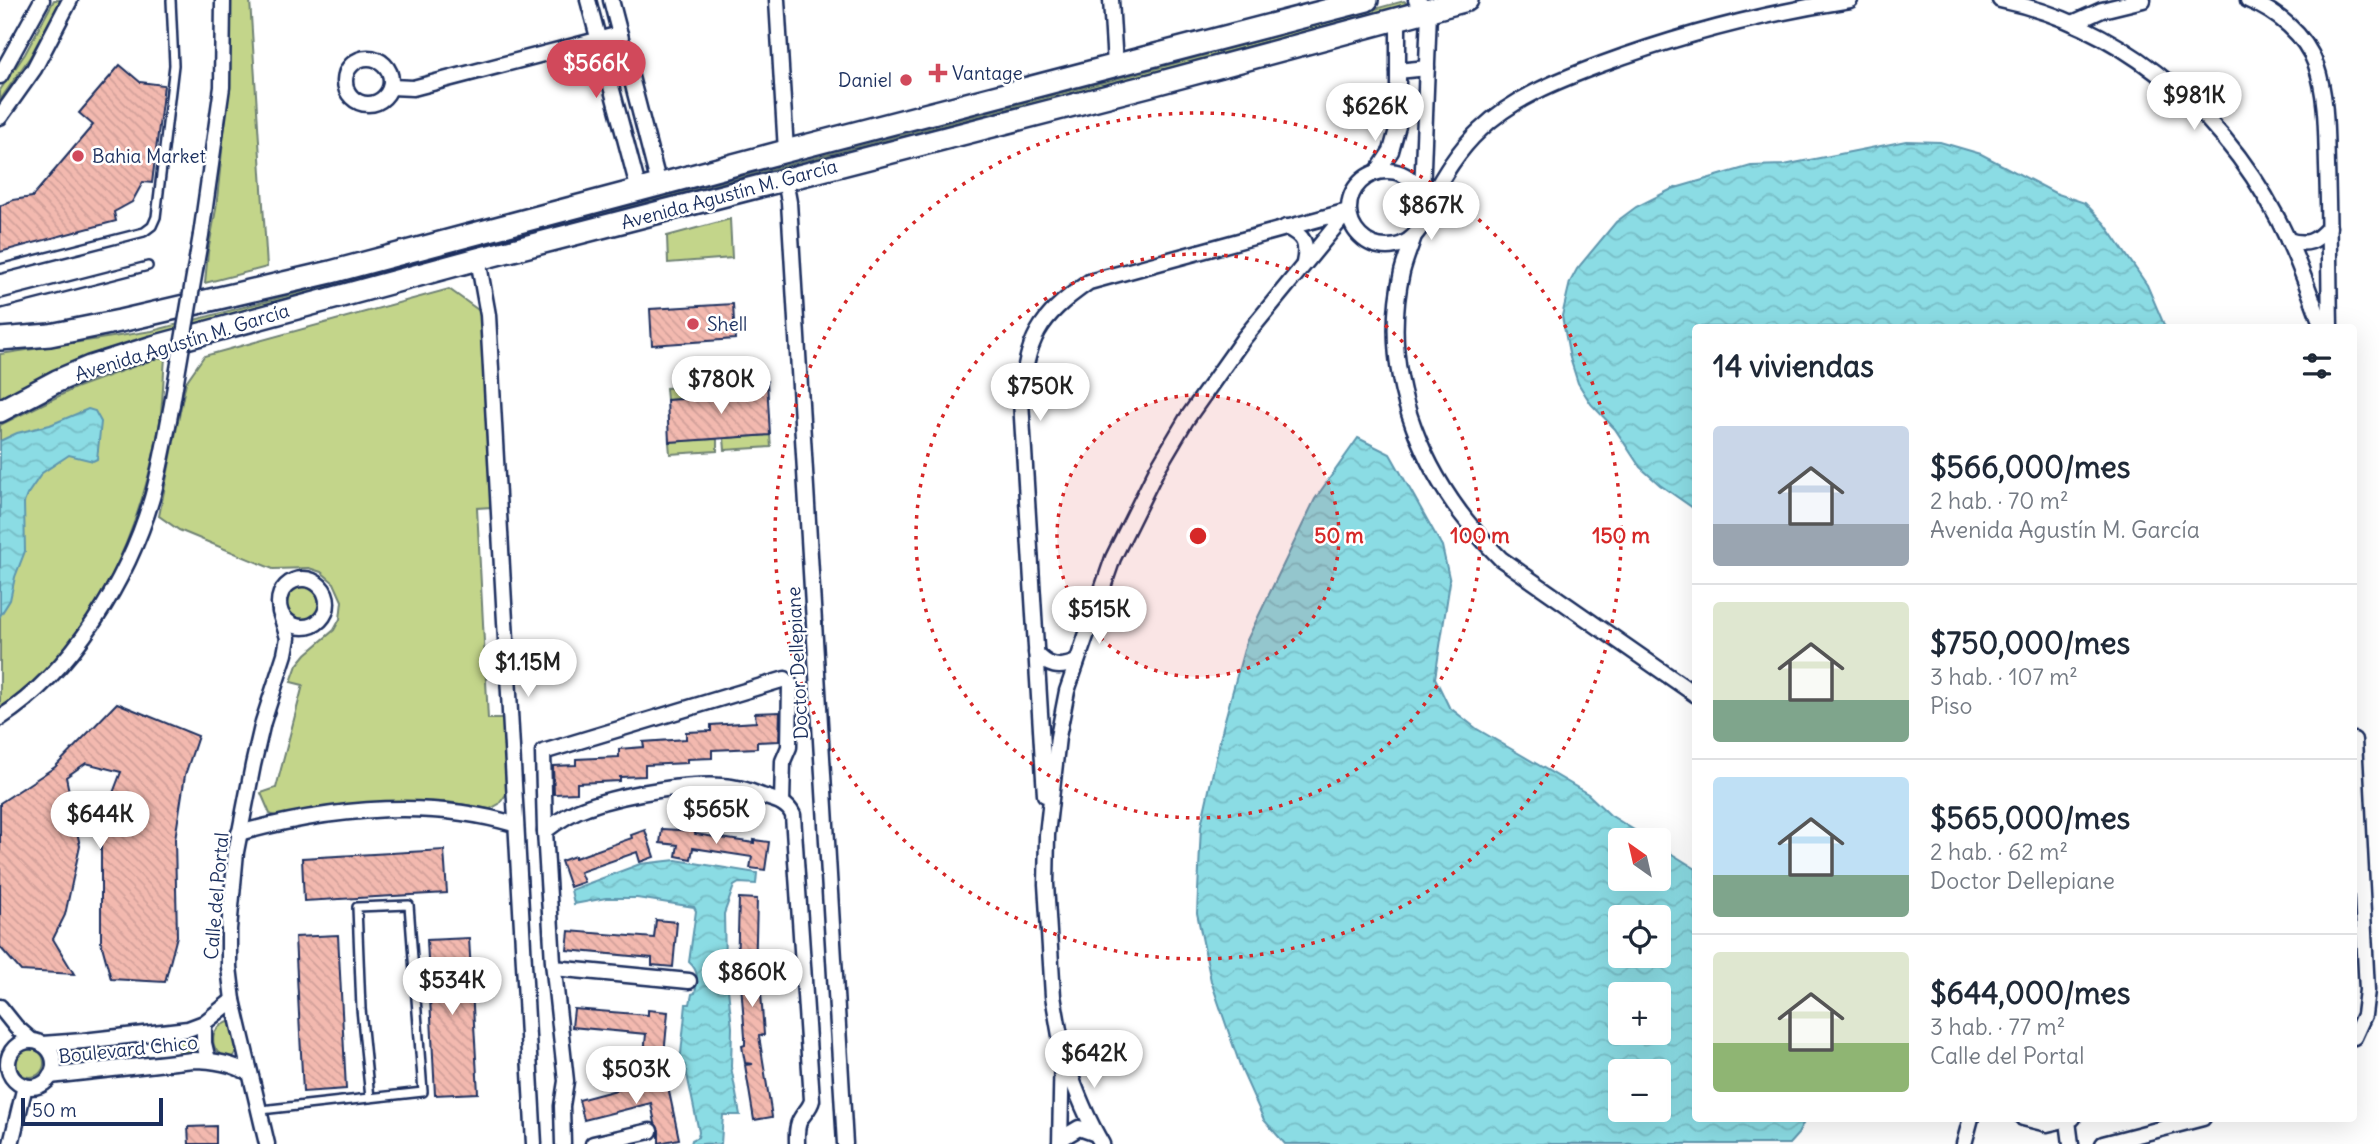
<!DOCTYPE html>
<html lang="es">
<meta charset="utf-8">
<style>
:root{--surface:#fff;--page:#f2f2f3;--text:#1f2937;--muted:#747a83;--line:#e0e1e3;--accent:#d1495b}
body{margin:0;font-family:Delius,sans-serif;background:var(--page);color:var(--text);height:100vh;display:flex;flex-direction:column;font-size:26px;white-space:nowrap}
*{box-sizing:border-box;margin:0}
p{font-size:23px;color:var(--muted)}
.icon{flex:none;width:38px;height:38px;fill:none;stroke:currentColor;stroke-width:2;stroke-linecap:round;stroke-linejoin:round}
.map{position:relative;flex:1;overflow:hidden}
.panel{position:absolute;left:1692px;top:324px;width:665px;height:798px;display:flex;flex-direction:column;background:var(--surface);border-radius:7px;box-shadow:0 7px 28px #0002}
.panel>*{flex:none}
.needle{width:46px;rotate:326deg}
.fabs{position:absolute;left:1608px;top:828px;display:grid;gap:14px}
.fabs a{display:grid;place-items:center;width:63px;height:63px;border-radius:7px;background:var(--surface);box-shadow:0 7px 28px #0002;font-size:35px}
.scale{position:absolute;left:21px;bottom:18px;width:142px;box-sizing:border-box;padding-left:7px;border:4px solid #1b2f5e;border-top:0;font-size:19px;line-height:24px;white-space:nowrap;color:#1b2f5e;-webkit-text-stroke:5px #fff;paint-order:stroke}
.price{position:absolute;translate:-50% -60px;padding:0 16px;border-radius:24px;background:#fff;color:#222;font-size:23px;line-height:46px;filter:drop-shadow(0 2px 4px #0008)}
.price::after{content:'';position:absolute;left:50%;top:42px;width:21px;height:16px;margin-left:-10px;background:inherit;clip-path:polygon(0 0,100% 0,50% 100%)}
.price.on{background:var(--accent);color:#fff}
ul{padding:0;list-style:none}
li{display:flex;align-items:center;gap:21px;height:175px;padding:0 21px}
li+li{border-top:2px solid var(--line)}
li span{display:grid;place-items:center;flex:none;width:196px;height:140px;border-radius:7px;color:#555}
li>.icon{margin-inline-start:auto}
span .icon{width:84px;height:84px;fill:#fffc;stroke-width:1}
li b{font-size:30px}
h2{display:flex;justify-content:space-between;align-items:center;height:84px;padding:0 21px;font-size:30px}
.map>svg:first-child{display:block}
.green{fill:#c3d58a;stroke:#6f8274;stroke-width:2}
.water{fill:url(#water-waves);stroke:#5e97ae;stroke-width:2;fill-rule:evenodd}
.building{fill:url(#building-back-hatch);stroke:#1b2f5e;stroke-width:2}
.lines{fill:none;stroke-linecap:round;stroke-linejoin:round}
.lane-casing{stroke:#1b2f5e;stroke-width:12}
.street-casing{stroke:#1b2f5e;stroke-width:19}
.secondary-casing{stroke:#1b2f5e;stroke-width:26}
.lane{stroke:#fff;stroke-width:7}
.street{stroke:#fff;stroke-width:14}
.secondary{stroke:#fff;stroke-width:21}
.street-bridge-casing{stroke:#1b2f5e;stroke-width:19;stroke-linecap:butt}
.street-bridge{stroke:#fff;stroke-width:14}
.ring{fill:none;stroke:#d62828;stroke-width:3.5;stroke-dasharray:3.5 7}
.poi-dot{fill:#d1495b;stroke:#fff;stroke-width:2.5}
.labels{text-anchor:middle;dominant-baseline:central;stroke-width:5;stroke-linejoin:round;paint-order:stroke}
.poi-label{font-size:19px;fill:#1b2f5e;stroke:#fff;text-anchor:start}
.street-label{font-size:19px;fill:#1b2f5e;stroke:#fff}
.centre{fill:#d62828;stroke:#fff;stroke-width:3.5}
.ring-label{font-size:21px;text-anchor:middle;font-weight:bold;fill:#d62828;stroke:#fff;stroke-width:5;stroke-linejoin:round;paint-order:stroke}
</style>
<div class="map">
<svg width="2379" height="1144" viewBox="0 0 2379 1144">
<defs>
<pattern id="water-waves" width="16" height="10" patternUnits="userSpaceOnUse" patternTransform="scale(1.75)"><rect width="16" height="10" fill="#8bdce4"/><path d="M0 5q4-4 8 0t8 0" fill="none" stroke="#77bdc6"/></pattern>
<pattern id="building-back-hatch" width="6" height="6" patternUnits="userSpaceOnUse" patternTransform="scale(1.75)"><rect width="6" height="6" fill="#f3b9af"/><path d="M-1 5l2 2M0 0l6 6M5-1l2 2" fill="none" stroke="#d09f99"/></pattern>
</defs>
<rect width="100%" height="100%" fill="#fff"/>
<filter id="ink" filterUnits="userSpaceOnUse"><feTurbulence type="fractalNoise" baseFrequency=".0143" numOctaves="2"/><feDisplacementMap in="SourceGraphic" scale="14" xChannelSelector="R" yChannelSelector="G"/><feConvolveMatrix kernelMatrix="1 2 1 2 8 2 1 2 1" color-interpolation-filters="sRGB"/></filter>
<g filter="url(#ink)">
<g class="green">
<path d="M54 0H61L30 57 0 100V90L25 54Z"/>
<path d="M227 0H250L267 267 205 283 208 252 216 209 229 83Z"/>
<path d="M1404 1 1412 8 775 177 0 402V354L152 331 1146 71Z"/>
<path d="M730 219 732 258 668 263 667 236Z"/>
<path d="M449 289 481 312 491 507 477 508 488 719H503L507 793 499 804 490 809 448 802 396 801 297 813 280 818 270 814 261 793 276 788 303 685 291 682 297 665 306 654 334 630 340 619 342 601 334 583 321 572 309 568 273 569 179 530 159 516 186 382 204 356Z"/>
<path d="M160 357 165 358C163 381 163 405 159 427 140 534 93 645 0 708V425L75 388Z"/>
<path d="M713 385 714 397 667 400 666 388Z"/>
<path d="M770 435 771 447 725 450 724 438Z"/>
<path d="M717 439V451L670 454 669 442Z"/>
<circle cx="302" cy="603" r="17"/>
<path d="M229 1022 235 1028 239 1050 233 1057C210 1060 205 1027 229 1022Z"/>
<path d="M196 1039 203 1055 68 1068 62 1061V1051L88 1046 100 1047 102 1060 179 1054 178 1040Z"/>
<circle cx="30" cy="1063" r="14"/>
</g>
<g class="water">
<path d="M1906 141 1940 142 1981 154 2055 193 2085 203 2105 224 2147 285 2165 327H1696V510L1660 485 1640 467 1615 429 1591 404 1578 383 1570 358 1562 316 1570 282 1577 269 1616 222 1636 207 1672 189 1751 166 1784 165Z"/>
<path d="M88 409 95 411 101 422 97 459 93 461 69 455 42 473 27 495 24 503 25 551 15 577 10 600 0 616V441L17 433 50 425Z"/>
<path d="M1358 438 1390 454 1442 546 1450 582 1435 678 1449 707 1477 729 1588 794 1610 815 1650 840H1620V878H1659V846L1696 869V1118H1806L1798 1134 1789 1144H1285L1264 1120 1242 1071 1211 981 1197 913 1201 826 1223 727 1246 642 1315 499ZM1659 917V956H1620V917ZM1620 994H1659V1032H1620ZM1620 1071H1659V1110H1620Z"/>
<path d="M676 860 757 873 756 884 739 883 734 886 724 914 725 961 732 1027 731 1067 740 1115H723L721 1144H691L692 1140 698 1137 699 1132 685 1065 683 1063 667 1065 665 1069 646 1068 647 1055 675 1057 681 1054 686 1004H690L692 994 695 993C697 980 700 972 689 962L696 911 694 907 637 898H606L574 904 571 890 640 864Z"/>
</g>
<g class="building">
<path d="M120 65 140 82 164 85 152 183 143 182 132 202 114 212 116 221 0 252V206L13 200 32 197 93 125 79 113Z"/>
<path d="M733 304 735 339 652 345 650 309Z"/>
<path d="M767 381 770 435 669 442 667 400 743 395V383Z"/>
<path d="M117 703 198 736 185 775 175 839 177 936 165 982 111 979 101 942V847L110 801 121 772 86 763 66 777 80 846 65 915 53 939 74 974 21 971 0 947V803L55 767Z"/>
<path d="M780 712 779 741 757 742V748L712 750V758L687 759V763L645 765V776L620 777V781L577 783V793L554 794 553 766 576 765V759L619 757V749L644 747 643 742 686 739V732L711 731V725L756 722 755 713Z"/>
<path d="M662 829 695 831V834L754 843V840L769 842 765 870 750 868 752 857 693 848 691 859 676 856 678 845 660 843Z"/>
<path d="M645 830 654 857 640 862 637 852 580 872 584 882 570 887 561 861 575 856V858L632 838 631 835Z"/>
<path d="M444 850 447 893 304 901 302 858Z"/>
<path d="M739 898 757 899 755 978H760L764 1035 759 1036 772 1117 754 1120 745 1065 753 1064 745 1063 742 1046 745 1045V1037L740 970H737Z"/>
<path d="M656 920 677 922 673 967 652 965V958L567 950 569 931 654 938Z"/>
<path d="M338 935 346 1089 303 1092 295 937Z"/>
<path d="M469 938 478 1093 435 1095 427 940Z"/>
<path d="M574 1009 648 1015V1010L668 1012 664 1056 644 1054 646 1034 572 1027Z"/>
<path d="M667 1082 679 1139 659 1143V1130L655 1123 651 1103 584 1120 579 1100 635 1085 636 1089Z"/>
<path d="M216 1126V1144H189L188 1127Z"/>
</g>
<g class="lines">
<defs>
<g id="lane">
<path d="M0 269 144 232 152 226 156 217 174 65 171 0"/>
<path d="M0 304 148 266"/>
<path d="M261 1110 423 1092 409 905 357 907 361 1009 370 1098"/>
</g>
<g id="street">
<path d="M588 0 639 191"/>
<path d="M611 0 659 185"/>
<path d="M777 0 786 151"/>
<path d="M1111 0 1115 65"/>
<path d="M1416 0 1429 11 1422 194"/>
<path d="M2000 0C2130 27 2235 123 2289 242 2302 270 2312 299 2322 327"/>
<path d="M2248 0C2277 12 2305 34 2316 65 2327 97 2326 133 2327 166 2329 220 2329 273 2330 327"/>
<path d="M2073 23 2102 10 2143 0"/>
<circle cx="368" cy="81" r="23"/>
<path d="M1398 71 1427 68"/>
<path d="M0 76 42 0"/>
<path d="M391 87 413 88 620 34"/>
<path d="M0 117 34 69 70 0"/>
<circle cx="1387" cy="209" r="38"/>
<path d="M1377 172 1391 151 1398 126V19"/>
<path d="M785 180 789 202 845 1144"/>
<path d="M1425 208C1441 180 1456 152 1480 130 1513 98 1559 80 1602 64 1683 34 1765 13 1850 0"/>
<path d="M1286 227C1304 236 1308 243 1304 263"/>
<path d="M201 235 222 87 223 0"/>
<path d="M1414 236C1410 248 1405 260 1402 272 1378 379 1425 485 1501 559L1696 695"/>
<path d="M2288 240C2307 246 2316 242 2329 227"/>
<path d="M478 259 488 315 534 1144"/>
<circle cx="303" cy="603" r="24"/>
<path d="M1036 653C1048 667 1059 669 1076 662"/>
<path d="M0 718C73 671 128 579 152 498 161 467 166 435 172 404"/>
<path d="M2354 740 2367 990 2364 1015 2354 1037"/>
<path d="M1045 795 1021 401C1027 339 1037 318 1089 282L1348 211"/>
<path d="M545 831 543 752 785 679 790 684 789 747 783 761 782 803"/>
<path d="M239 833C328 809 426 798 514 824"/>
<path d="M554 968 689 981"/>
<path d="M0 1007 16 1027 32 1041"/>
<path d="M204 1023V1043L208 1060"/>
<circle cx="31" cy="1064" r="23"/>
<path d="M42 1044 83 1041 188 1029 204 1023 233 1000"/>
<path d="M1065 1059C1075 1089 1086 1117 1102 1144"/>
<path d="M50 1076 193 1060C214 1060 231 1063 249 1073"/>
<path d="M2023 1118 2047 1124 2073 1118"/>
<path d="M2068 1121 2071 1144"/>
<path d="M11 1144 25 1086"/>
<path d="M267 1144 233 1000 229 967V929L236 852 253 765 263 722 285 654 288 638 280 612"/>
<path d="M563 1144 562 1106 566 1081 553 962 545 831C558 821 571 812 587 807 623 794 699 780 737 788 745 789 754 793 762 796 775 800 787 802 793 815L812 1100C810 1109 804 1112 800 1120 796 1127 797 1136 797 1144"/>
<path d="M593 1144 650 1131"/>
<path d="M1060 1144 1062 1047 1053 996 1046 884 1047 835 1058 737 1067 691 1113 558 1157 469 1186 420 1244 338 1348 211"/>
<path d="M1060 1144 1064 1137 1079 1128 1096 1134"/>
<path d="M1964 1144 1971 1118"/>
<path d="M2103 1144 2203 1118"/>
</g>
<g id="secondary">
<path d="M0 339 50 335 120 321 331 272 786 151 1367 0"/>
<path d="M0 411 57 381 90 367 153 347 478 259 1147 86 1467 0"/>
</g>
</defs>
<use href="#lane" class="lane-casing"/>
<use href="#street" class="street-casing"/>
<use href="#secondary" class="secondary-casing"/>
<use href="#lane" class="lane"/>
<use href="#street" class="street"/>
<use href="#secondary" class="secondary"/>
<defs>
<path id="street-bridge" d="M172 404 201 235"/>
</defs>
<use href="#street-bridge" class="street-bridge-casing"/>
<use href="#street-bridge" class="street-bridge"/>
</g>
</g>
<circle cx="1198" cy="536" r="141" fill="#d62828" fill-opacity=".12"/>
<g class="ring">
<circle cx="1198" cy="536" r="141"/>
<circle cx="1198" cy="536" r="282"/>
<circle cx="1198" cy="536" r="423"/>
</g>
<g class="poi-dot">
<path d="M934.5 62.5h7v7h7v7h-7v7h-7v-7h-7v-7h7z"/>
<circle cx="906" cy="80" r="7"/>
<circle cx="78" cy="156" r="7"/>
<circle cx="693" cy="324" r="7"/>
</g>
<g class="labels">
<g class="poi-label">
<text x="952" y="73">Vantage</text>
<text x="892" y="80" text-anchor="end">Daniel</text>
<text x="92" y="156">Bahia Market</text>
<text x="707" y="324">Shell</text>
</g>
<g class="street-label">
<text transform="translate(729 194) rotate(-15)">Avenida Agustín M. García</text>
<text transform="translate(182 342) rotate(-17)">Avenida Agustín M. García</text>
<text transform="translate(797 663) rotate(-93)">Doctor Dellepiane</text>
<text transform="translate(216 896) rotate(-85)">Calle del Portal</text>
<text transform="translate(128 1049) rotate(-6)">Boulevard Chico</text>
</g>
</g>
<circle cx="1198" cy="536" r="10" class="centre"/>
<g class="ring-label">
<text x="1339" y="543">50 m</text>
<text x="1480" y="543">100 m</text>
<text x="1621" y="543">150 m</text>
</g>
</svg>
<div class="fabs">
<a><svg class="needle" viewBox="-14 -14 28 28"><path d="M0-13l5 13h-10z" fill="#e53935"/><path d="M0 13l5-13h-10z" fill="#747a83"/></svg></a>
<a><svg class="icon" aria-label="locate" viewBox="0 0 24 24"><circle cx="12" cy="12" r="6"/><path d="M12 2v4M12 18v4M2 12h4M18 12h4"/></svg></a>
<a>+</a>
<a>−</a>
</div>
<div class="scale">50 m</div>
<b class="price on" style="left:596px;top:100px">$566K</b>
<b class="price" style="left:2194px;top:132px">$981K</b>
<b class="price" style="left:1375px;top:143px">$626K</b>
<b class="price" style="left:1431px;top:242px">$867K</b>
<b class="price" style="left:721px;top:416px">$780K</b>
<b class="price" style="left:1040px;top:423px">$750K</b>
<b class="price" style="left:1099px;top:646px">$515K</b>
<b class="price" style="left:528px;top:699px">$1.15M</b>
<b class="price" style="left:716px;top:846px">$565K</b>
<b class="price" style="left:100px;top:851px">$644K</b>
<b class="price" style="left:752px;top:1009px">$860K</b>
<b class="price" style="left:452px;top:1017px">$534K</b>
<b class="price" style="left:1094px;top:1090px">$642K</b>
<b class="price" style="left:636px;top:1106px">$503K</b>
<section class="panel">
<h2>14 viviendas<svg class="icon" aria-label="filters" viewBox="0 0 24 24"><path d="M4 7h16M4 17h16"/><circle cx="9" cy="7" r="2"/><circle cx="15" cy="17" r="2"/></svg></h2>
<ul>
<li><span style="background:linear-gradient(#c9d6e8 70%,#9aa5b1 0)"><svg class="icon" aria-label="home" viewBox="0 0 24 24"><path d="M3 11l9-7 9 7M6 9v11h12V9"/></svg></span><div><b>$566,000/mes</b><p>2 hab. · 70 m²</p><p>Avenida Agustín M. García</p></div></li>
<li><span style="background:linear-gradient(#dfe7d0 70%,#7fa58c 0)"><svg class="icon" aria-label="home" viewBox="0 0 24 24"><path d="M3 11l9-7 9 7M6 9v11h12V9"/></svg></span><div><b>$750,000/mes</b><p>3 hab. · 107 m²</p><p>Piso</p></div></li>
<li><span style="background:linear-gradient(#bfe0f5 70%,#7fa58c 0)"><svg class="icon" aria-label="home" viewBox="0 0 24 24"><path d="M3 11l9-7 9 7M6 9v11h12V9"/></svg></span><div><b>$565,000/mes</b><p>2 hab. · 62 m²</p><p>Doctor Dellepiane</p></div></li>
<li><span style="background:linear-gradient(#dfe7d0 65%,#8fb573 0)"><svg class="icon" aria-label="home" viewBox="0 0 24 24"><path d="M3 11l9-7 9 7M6 9v11h12V9"/></svg></span><div><b>$644,000/mes</b><p>3 hab. · 77 m²</p><p>Calle del Portal</p></div></li>
</ul>
</section>
</div>
